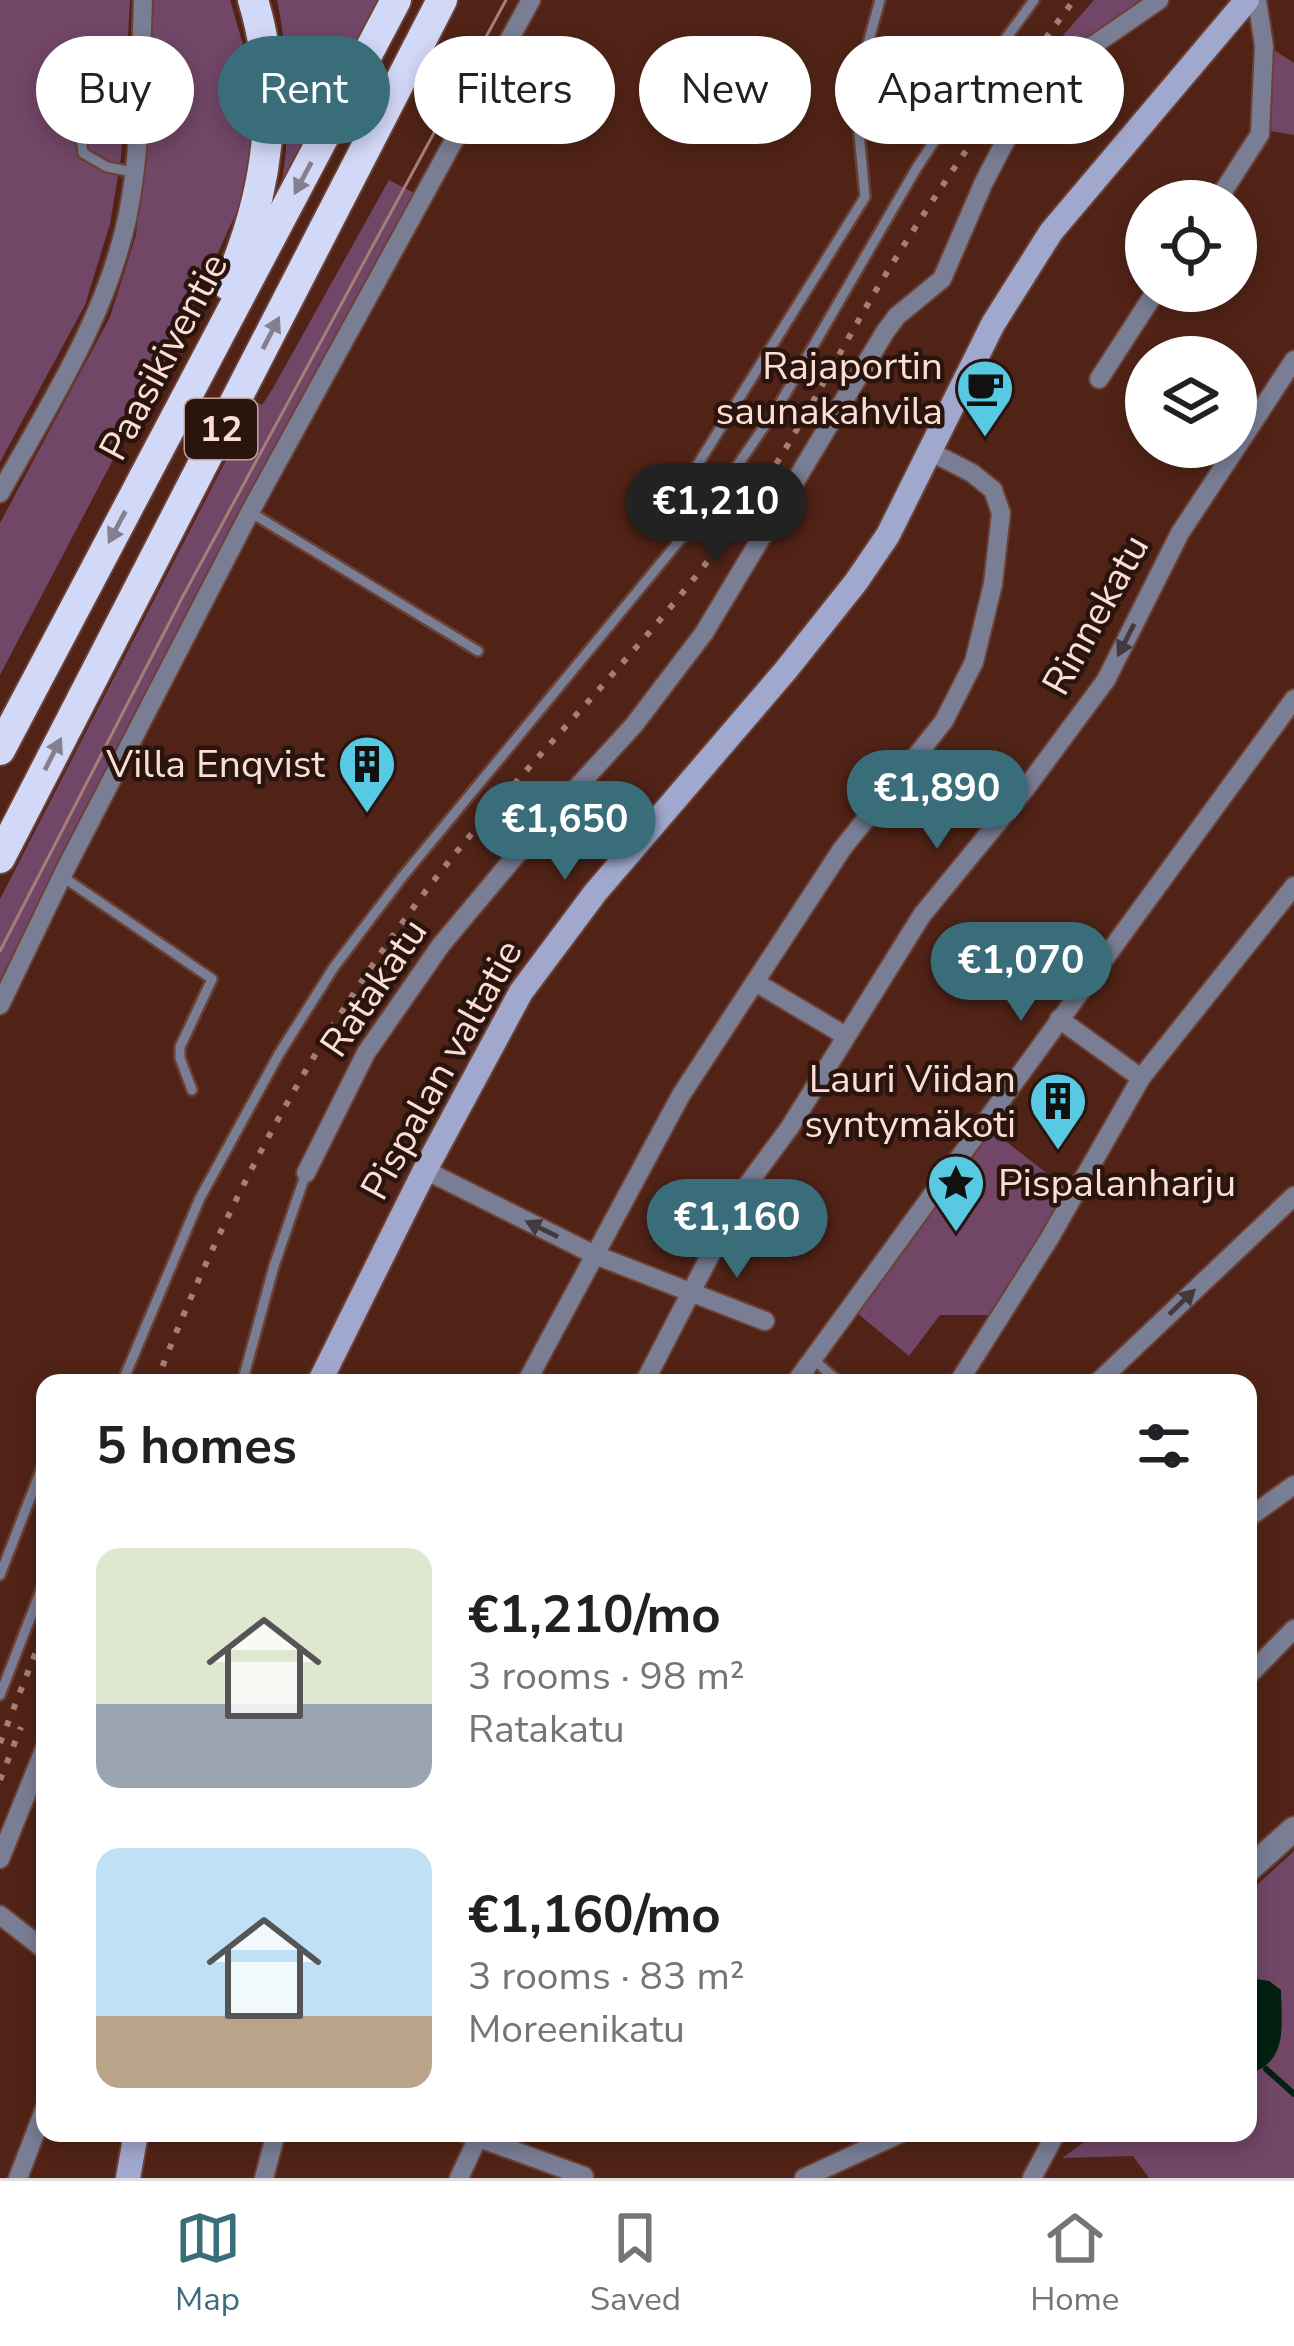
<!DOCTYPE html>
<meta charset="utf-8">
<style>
:root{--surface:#fff;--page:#f2f2f2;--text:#202124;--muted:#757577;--line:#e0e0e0;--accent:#396d7a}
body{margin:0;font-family:"Nunito Sans",sans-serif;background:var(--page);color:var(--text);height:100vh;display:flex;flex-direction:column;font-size:45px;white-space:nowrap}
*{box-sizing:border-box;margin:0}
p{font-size:39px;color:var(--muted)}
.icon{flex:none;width:66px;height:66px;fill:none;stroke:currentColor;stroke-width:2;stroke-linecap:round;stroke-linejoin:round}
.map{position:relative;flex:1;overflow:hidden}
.panel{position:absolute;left:36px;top:1374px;width:1221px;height:768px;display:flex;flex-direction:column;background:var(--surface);border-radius:24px;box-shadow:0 6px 18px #0003}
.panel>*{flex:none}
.banner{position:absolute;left:36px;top:36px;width:1224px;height:108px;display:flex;gap:24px}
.tools{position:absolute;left:1125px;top:180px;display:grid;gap:24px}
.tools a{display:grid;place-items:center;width:132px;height:132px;border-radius:50%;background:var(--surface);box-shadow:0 6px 18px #0003;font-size:60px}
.price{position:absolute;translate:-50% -102px;padding:0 27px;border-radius:42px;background:var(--accent);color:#fff;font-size:39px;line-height:78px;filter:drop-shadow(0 3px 6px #0008)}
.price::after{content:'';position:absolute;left:50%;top:72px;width:36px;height:27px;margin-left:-18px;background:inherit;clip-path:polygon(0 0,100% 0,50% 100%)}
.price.selected{background:#222;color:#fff}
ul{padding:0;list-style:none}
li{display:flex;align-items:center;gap:36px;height:300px;padding:0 60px}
li span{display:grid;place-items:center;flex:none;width:336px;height:240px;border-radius:24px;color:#555}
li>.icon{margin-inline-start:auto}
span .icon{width:144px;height:144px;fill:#fffc;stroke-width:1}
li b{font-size:51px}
h2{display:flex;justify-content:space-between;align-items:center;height:144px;padding:0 60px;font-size:51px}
.chip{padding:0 42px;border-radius:54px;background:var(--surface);box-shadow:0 6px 18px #0003;font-size:42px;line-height:108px}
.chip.selected{background:var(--accent);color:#fff}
.tabs{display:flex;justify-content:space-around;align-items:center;height:168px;border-top:3px solid var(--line);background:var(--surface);font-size:33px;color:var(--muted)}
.tabs a{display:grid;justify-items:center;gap:6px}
.tabs .selected{color:var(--accent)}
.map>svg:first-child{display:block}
.green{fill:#714667}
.water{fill:#022110}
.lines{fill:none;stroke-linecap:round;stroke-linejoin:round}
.stream{stroke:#022110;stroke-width:6}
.service-casing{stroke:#6c4135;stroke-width:14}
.minor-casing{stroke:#6c4135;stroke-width:22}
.tertiary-casing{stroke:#6c4135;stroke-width:28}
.secondary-casing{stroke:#6c4135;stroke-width:28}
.trunk-casing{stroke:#6c4135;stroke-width:34}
.service{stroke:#797e95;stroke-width:9}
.minor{stroke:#797e95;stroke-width:18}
.tertiary{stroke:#797e95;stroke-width:24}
.secondary{stroke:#a0a8ce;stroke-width:24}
.trunk{stroke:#d2d8f7;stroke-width:30}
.tram{stroke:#a57f74;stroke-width:3}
.rail{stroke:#a57f74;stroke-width:6;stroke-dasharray:6 12;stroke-linecap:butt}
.oneway{fill:#86808e}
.oneway2{fill:#45393d}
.labels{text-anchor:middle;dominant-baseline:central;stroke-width:9;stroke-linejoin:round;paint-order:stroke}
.shield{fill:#29140e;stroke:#bda199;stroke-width:3}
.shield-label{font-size:36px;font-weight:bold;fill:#fcded5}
.street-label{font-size:39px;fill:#fcded5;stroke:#29140e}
.poi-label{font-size:39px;fill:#fcded5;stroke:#29140e;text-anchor:end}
</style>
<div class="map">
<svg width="1294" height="2178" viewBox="0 0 1294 2178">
<rect width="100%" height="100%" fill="#512317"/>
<g class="green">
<path d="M0 0H130L121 157 110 224 85 305 0 462Z"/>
<path d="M154 0H230L251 72 250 163 238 209 191 311 0 675V523L110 317 136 235 145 157Z"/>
<path d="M277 0H379L282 184C291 120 290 64 277 0Z"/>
<path d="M1094 0H1142L1059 62 1045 56Z"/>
<path d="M1274 50 1294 63V135L1271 131Z"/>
<path d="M389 180 414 193 246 502 0 980V899L256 402 262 405 273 388Z"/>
<path d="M989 1128 1069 1191 992 1315H940L909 1356 857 1313Z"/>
<path d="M1294 1851V2178H1149L1133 2156 1062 2158 1097 2133H1248V2074C1288 2062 1281 2027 1281 1991L1269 1981 1248 1978V1893Z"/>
</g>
<path class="water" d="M1248 1978 1269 1981 1281 1990C1281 2026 1289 2062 1248 2074Z"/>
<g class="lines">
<path class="stream" d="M1266 2069 1294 2094"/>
<defs>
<g id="service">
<path d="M81 137 83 153 107 167 133 172"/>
<path d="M693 472 865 197 855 90 880 0"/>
<path d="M250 512 478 651"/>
<path d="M63 877 212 979 180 1047V1058L192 1090"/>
<path d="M813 1359 840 1383"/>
<path d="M122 1383 200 1198 279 1054 334 967 403 876 717 495 779 405 916 169 965 94 1034 0"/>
<path d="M242 1383 274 1266 306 1173"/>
<path d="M0 1575 45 1460"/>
<path d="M0 1695 45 1580"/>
</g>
<g id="minor">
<path d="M1217 201 1260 134 1264 46 1257 0"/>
<path d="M1099 379 1156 291"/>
<path d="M0 493C49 405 105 319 127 219 142 149 140 72 143 0"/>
<path d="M755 982 846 1036"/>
<path d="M0 1005 66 868 250 512 531 0"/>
<path d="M1059 1019 1141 1078"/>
<path d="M425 1170 595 1255 765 1321"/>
<path d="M306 1173 366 1053 441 945 528 841 634 725 704 633 885 332 897 316 942 279 984 182 1021 111 1040 86 1053 73 1159 0"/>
<path d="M526 1383 681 1095 842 849 944 721 974 662 993 584 1001 513 993 490 972 473 931 452"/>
<path d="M644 1383 745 1188 790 1127 922 915 1026 788 1106 680 1180 533 1294 360"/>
<path d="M795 1383 1294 699"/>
<path d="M958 1383 1049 1239 1141 1078 1294 886"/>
<path d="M1097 1383 1294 1196"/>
<path d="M1248 1518 1294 1485"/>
<path d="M1248 1676 1294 1629"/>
<path d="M0 1859 45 1748"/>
<path d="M0 1915 45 1950"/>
<path d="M465 2133 584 2176"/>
<path d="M18 2178 45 2108"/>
<path d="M264 2178 276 2133"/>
<path d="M459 2178 480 2133"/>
<path d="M804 2178 901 2133"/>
<path d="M1032 2178 1056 2133"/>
</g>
<path id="tertiary" d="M1248 1870 1294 1829"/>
<g id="secondary">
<path d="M319 1383 425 1170 521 992 595 893 786 670 856 582 888 535 993 324 1051 232 1247 0"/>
<path d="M128 2178 136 2133"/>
</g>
<g id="trunk">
<path d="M228 285C268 194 282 96 253 0"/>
<path d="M0 750 396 0"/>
<path d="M0 858 442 0"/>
</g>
</defs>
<use href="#service" class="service-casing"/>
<use href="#minor" class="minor-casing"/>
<use href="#tertiary" class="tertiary-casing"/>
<use href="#secondary" class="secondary-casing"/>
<use href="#trunk" class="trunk-casing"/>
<use href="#service" class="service"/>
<use href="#minor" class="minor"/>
<use href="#tertiary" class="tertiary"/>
<use href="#secondary" class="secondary"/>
<use href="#trunk" class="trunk"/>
<path class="tram" d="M0 951 182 598 506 0"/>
<g class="rail">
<path d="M156 1383C224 1207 311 1043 425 892 524 762 645 651 740 518 792 446 830 368 875 292 936 191 1003 95 1074 0"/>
<path d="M0 1743 45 1629"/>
<path d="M0 1780 21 1727"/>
</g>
</g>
<defs><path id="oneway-solid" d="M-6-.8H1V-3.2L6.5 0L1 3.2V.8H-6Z" transform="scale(3)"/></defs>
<g class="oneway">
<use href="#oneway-solid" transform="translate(303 178) rotate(118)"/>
<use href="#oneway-solid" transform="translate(271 333) rotate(-63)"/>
<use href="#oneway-solid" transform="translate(117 527) rotate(118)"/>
<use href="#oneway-solid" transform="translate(53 754) rotate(-63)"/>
</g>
<g class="oneway2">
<use href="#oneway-solid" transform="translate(1126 640) rotate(117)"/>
<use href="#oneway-solid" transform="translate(542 1229) rotate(-154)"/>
<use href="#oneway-solid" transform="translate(1182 1302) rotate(-44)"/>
</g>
<defs>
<symbol id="cafe-pin" viewBox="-11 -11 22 30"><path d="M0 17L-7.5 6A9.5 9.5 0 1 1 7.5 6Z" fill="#58c9e3" stroke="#29140e"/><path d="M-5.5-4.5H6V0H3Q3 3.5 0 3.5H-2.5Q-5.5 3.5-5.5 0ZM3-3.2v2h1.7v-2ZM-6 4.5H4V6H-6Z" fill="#111"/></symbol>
<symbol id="building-pin" viewBox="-11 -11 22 30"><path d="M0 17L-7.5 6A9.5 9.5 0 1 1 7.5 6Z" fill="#58c9e3" stroke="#29140e"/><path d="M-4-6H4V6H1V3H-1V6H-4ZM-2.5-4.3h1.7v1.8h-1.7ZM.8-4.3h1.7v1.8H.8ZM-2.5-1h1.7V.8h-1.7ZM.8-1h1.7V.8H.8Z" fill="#111"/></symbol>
<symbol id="sight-pin" viewBox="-11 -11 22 30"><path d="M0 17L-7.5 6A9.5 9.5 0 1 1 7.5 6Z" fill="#58c9e3" stroke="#29140e"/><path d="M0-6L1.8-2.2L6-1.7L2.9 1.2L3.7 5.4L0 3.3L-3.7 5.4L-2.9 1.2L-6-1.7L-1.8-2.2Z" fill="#111"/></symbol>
</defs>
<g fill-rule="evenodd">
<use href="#cafe-pin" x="952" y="355" width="66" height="90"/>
<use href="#building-pin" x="334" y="731" width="66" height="90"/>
<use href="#building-pin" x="1025" y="1068" width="66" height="90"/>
<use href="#sight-pin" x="923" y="1150" width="66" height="90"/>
</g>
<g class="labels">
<rect class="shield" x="185" y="399" width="72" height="60" rx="9"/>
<g class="shield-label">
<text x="221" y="429">12</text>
</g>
<g class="street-label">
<text transform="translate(164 357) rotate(-62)">Paasikiventie</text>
<text transform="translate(1096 615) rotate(-61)">Rinnekatu</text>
<text transform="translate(374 988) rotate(-56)">Ratakatu</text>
<text transform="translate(442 1070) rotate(-61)">Pispalan valtatie</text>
</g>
<g class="poi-label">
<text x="943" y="366">Rajaportin<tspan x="943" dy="45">saunakahvila</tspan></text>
<text x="325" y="764">Villa Enqvist</text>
<text x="1016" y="1079">Lauri Viidan<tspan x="1016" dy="45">syntymäkoti</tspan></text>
<text x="998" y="1183" text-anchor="start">Pispalanharju</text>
</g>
</g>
</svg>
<div class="tools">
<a><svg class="icon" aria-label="locate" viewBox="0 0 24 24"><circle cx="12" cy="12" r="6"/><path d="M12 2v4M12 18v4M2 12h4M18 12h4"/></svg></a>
<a><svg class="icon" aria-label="layers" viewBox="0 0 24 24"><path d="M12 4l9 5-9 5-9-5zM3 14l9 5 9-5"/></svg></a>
</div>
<b class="price selected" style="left:716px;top:565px">€1,210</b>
<b class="price" style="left:937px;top:852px">€1,890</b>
<b class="price" style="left:565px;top:883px">€1,650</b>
<b class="price" style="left:1021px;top:1024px">€1,070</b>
<b class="price" style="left:737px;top:1281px">€1,160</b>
<div class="banner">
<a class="chip">Buy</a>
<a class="chip selected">Rent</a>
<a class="chip">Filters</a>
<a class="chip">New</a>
<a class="chip">Apartment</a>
</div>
<section class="panel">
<h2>5 homes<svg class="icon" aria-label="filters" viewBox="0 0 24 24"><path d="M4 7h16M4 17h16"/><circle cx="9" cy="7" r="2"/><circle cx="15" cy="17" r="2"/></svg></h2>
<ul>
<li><span style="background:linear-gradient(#dfe7d0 65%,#9aa5b1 0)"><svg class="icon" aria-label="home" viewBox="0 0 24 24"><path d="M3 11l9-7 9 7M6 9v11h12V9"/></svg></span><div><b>€1,210/mo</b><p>3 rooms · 98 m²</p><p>Ratakatu</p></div></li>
<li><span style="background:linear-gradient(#bfe0f5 70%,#b9a48a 0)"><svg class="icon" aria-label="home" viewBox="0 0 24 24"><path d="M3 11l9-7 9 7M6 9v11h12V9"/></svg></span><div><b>€1,160/mo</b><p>3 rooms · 83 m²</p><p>Moreenikatu</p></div></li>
</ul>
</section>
</div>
<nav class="tabs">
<a class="selected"><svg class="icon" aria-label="map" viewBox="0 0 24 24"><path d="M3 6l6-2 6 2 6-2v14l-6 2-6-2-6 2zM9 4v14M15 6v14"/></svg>Map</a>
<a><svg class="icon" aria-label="saved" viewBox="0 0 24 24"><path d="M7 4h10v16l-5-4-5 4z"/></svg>Saved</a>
<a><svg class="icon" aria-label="home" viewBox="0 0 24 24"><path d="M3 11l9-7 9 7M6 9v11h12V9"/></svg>Home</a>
</nav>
